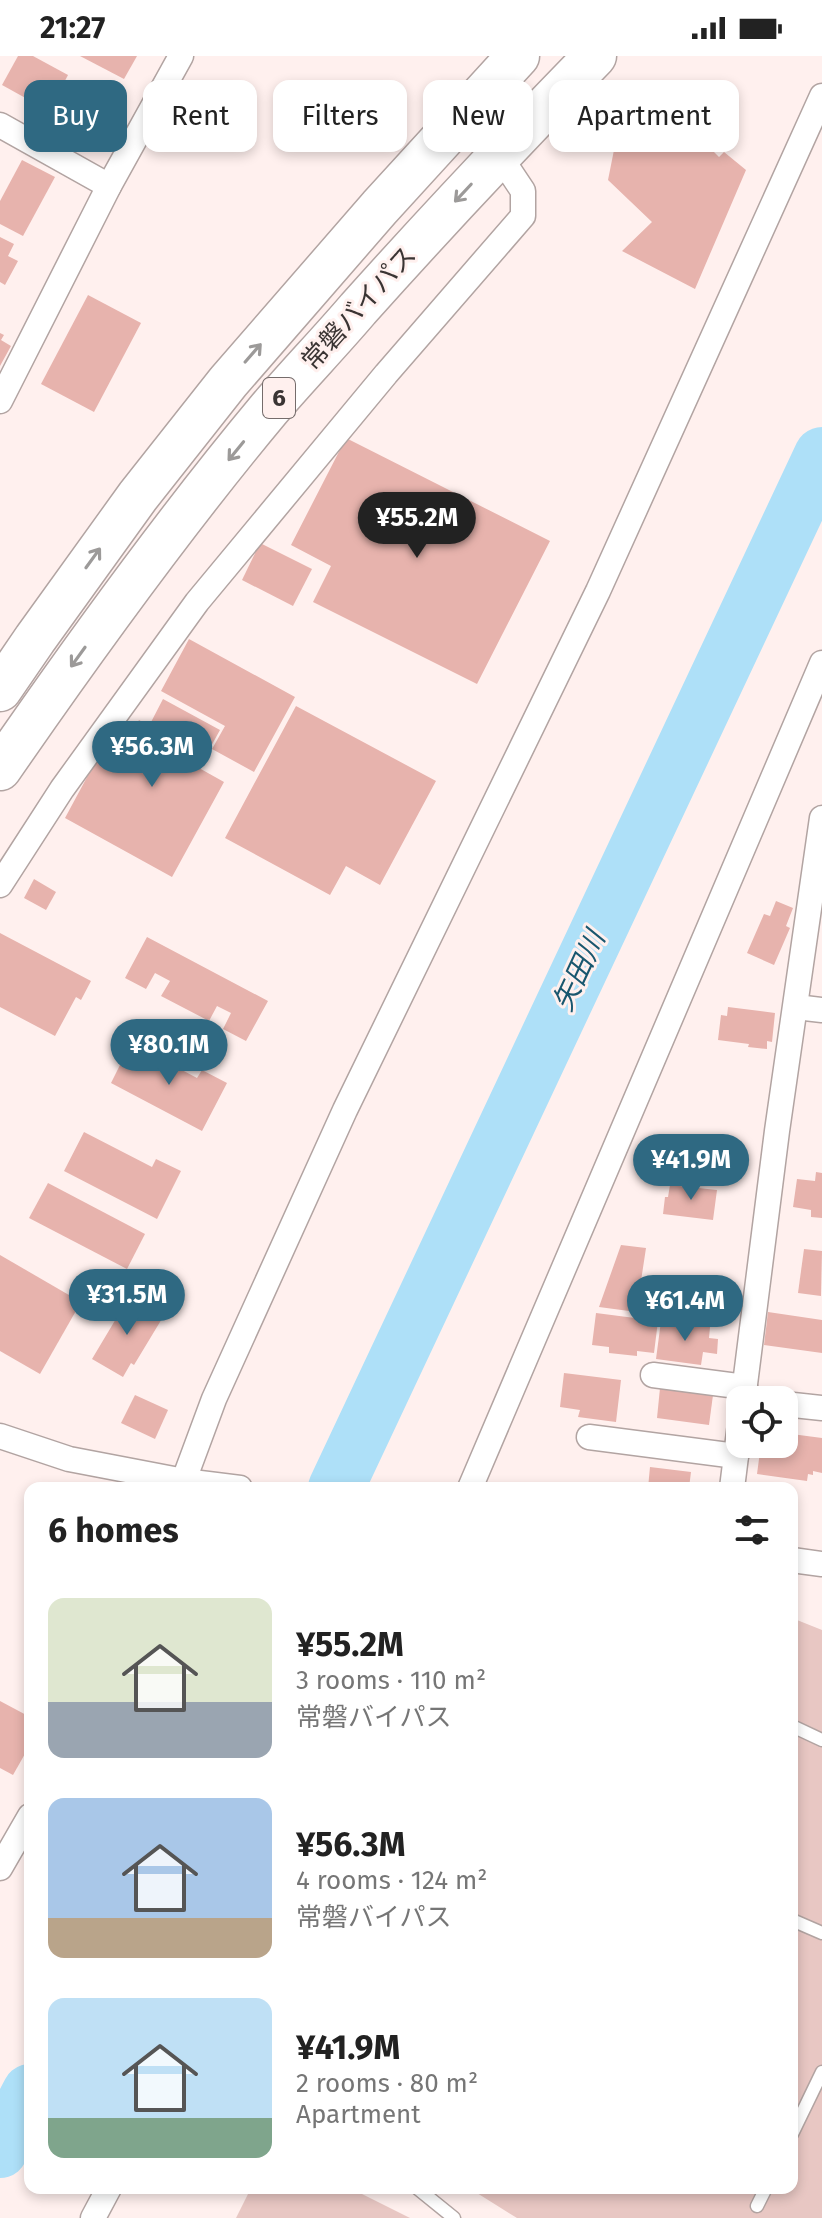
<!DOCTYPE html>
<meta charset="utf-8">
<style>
:root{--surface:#fff;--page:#f6f6f6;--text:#222;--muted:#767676;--accent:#2f6982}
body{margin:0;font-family:"Fira Sans","Noto Sans JP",sans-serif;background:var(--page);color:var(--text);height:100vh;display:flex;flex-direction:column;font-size:30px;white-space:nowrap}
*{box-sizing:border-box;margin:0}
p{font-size:26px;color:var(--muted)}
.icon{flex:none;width:44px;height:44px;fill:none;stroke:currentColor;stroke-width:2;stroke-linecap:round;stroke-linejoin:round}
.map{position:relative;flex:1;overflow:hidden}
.details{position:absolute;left:24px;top:1426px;width:774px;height:712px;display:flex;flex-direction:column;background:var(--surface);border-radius:16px;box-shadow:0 4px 12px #0003}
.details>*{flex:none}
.top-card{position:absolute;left:24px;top:24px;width:774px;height:72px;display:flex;gap:16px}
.fabs{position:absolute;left:726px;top:1330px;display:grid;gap:16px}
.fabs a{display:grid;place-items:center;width:72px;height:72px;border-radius:16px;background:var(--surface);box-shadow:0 4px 12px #0003;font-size:40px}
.price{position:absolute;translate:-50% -68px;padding:0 18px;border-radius:28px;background:var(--accent);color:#fff;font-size:26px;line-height:52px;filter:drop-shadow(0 2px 4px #0008)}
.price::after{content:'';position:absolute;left:50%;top:48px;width:24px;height:18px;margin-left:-12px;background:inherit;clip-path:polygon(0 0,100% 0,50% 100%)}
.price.on{background:#222;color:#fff}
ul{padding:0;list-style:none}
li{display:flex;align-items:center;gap:24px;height:200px;padding:0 24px}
li span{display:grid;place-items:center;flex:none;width:224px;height:160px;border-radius:16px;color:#555}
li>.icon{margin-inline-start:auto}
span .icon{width:96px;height:96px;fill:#fffc;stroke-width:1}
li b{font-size:34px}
h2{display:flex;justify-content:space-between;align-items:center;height:96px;padding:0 24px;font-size:34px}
.pill{padding:0 28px;border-radius:16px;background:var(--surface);box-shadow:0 4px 12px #0003;font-size:28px;line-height:72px}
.pill.on{background:var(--accent);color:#fff}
.status{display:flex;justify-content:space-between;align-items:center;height:56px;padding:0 40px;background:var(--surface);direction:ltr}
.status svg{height:22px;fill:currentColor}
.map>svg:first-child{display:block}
.green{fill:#e8c7c3}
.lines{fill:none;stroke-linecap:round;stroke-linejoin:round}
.river{stroke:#aee0f8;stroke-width:56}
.building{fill:#e7b3ad}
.service-casing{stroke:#b2a4a2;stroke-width:15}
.minor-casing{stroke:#b2a4a2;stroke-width:27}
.trunk-casing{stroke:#b2a4a2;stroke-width:45}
.service{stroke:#fff;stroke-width:12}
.minor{stroke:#fff;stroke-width:24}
.trunk{stroke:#fff;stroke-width:42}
.oneway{stroke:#9c9a99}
.labels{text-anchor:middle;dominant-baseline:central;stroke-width:6;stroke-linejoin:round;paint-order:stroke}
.shield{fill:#fff0ee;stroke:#756c6b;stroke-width:2}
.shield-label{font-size:24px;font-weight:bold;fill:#3a3433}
.street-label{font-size:26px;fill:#3a3433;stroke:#fff0ee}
.water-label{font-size:28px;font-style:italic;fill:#19576f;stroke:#fff0ee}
</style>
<div class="status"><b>21:27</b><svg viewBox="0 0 49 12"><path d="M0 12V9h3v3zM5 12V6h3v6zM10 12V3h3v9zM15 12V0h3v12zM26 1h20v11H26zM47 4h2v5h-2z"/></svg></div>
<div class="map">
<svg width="822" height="2162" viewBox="0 0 822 2162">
<rect width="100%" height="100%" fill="#fff0ee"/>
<g class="green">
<path d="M792 1562 822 1574V2162H517L469 2132H792Z"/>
<path d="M251 2132H350L410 2162H236Z"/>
</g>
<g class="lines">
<g class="river">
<path d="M336 1432 822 399"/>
<path d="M0 2094 30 2036"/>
</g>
</g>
<g class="building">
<path d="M18 0H33L68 19 49 55 2 29Z"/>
<path d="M80 0H137L124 23Z"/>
<path d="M76 26 122 50 103 85 57 61Z"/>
<path d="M650 32 719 101 724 96 746 114 695 233 622 195 652 166 608 124 621 59Z"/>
<path d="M22 104 55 121 23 180 0 168V145Z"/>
<path d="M0 181 14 188 8 200 18 205 5 229 0 226Z"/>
<path d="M88 239 141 267 94 356 41 328Z"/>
<path d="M0 277 4 279 1 284 11 290 0 310Z"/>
<path d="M346 382 550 485 477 628 313 546 331 510 291 489Z"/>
<path d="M260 487 312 513 293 550 242 524Z"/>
<path d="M189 583 295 641 254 716 212 693 225 670 161 635Z"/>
<path d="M163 643 220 674 199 712 224 726 172 821 65 762 100 697 102 698 107 690 120 697 139 664 149 670Z"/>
<path d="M296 650 436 725 380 829 346 810 330 839 225 782Z"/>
<path d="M34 823 56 836 46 854 24 842Z"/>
<path d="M776 845 793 852 786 870 790 872 774 909 747 897 764 858 770 860Z"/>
<path d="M0 877 91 925 81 944 76 941 55 980 0 951Z"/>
<path d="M147 881 268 945 246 985 223 973 231 957 217 950 209 965 161 940 170 925 155 917 146 933 125 922Z"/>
<path d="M728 951 775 957 772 986 767 985V993L748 991 749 988 718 984 721 959 727 960Z"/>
<path d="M131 987 197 1022 202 1014 227 1027 202 1075 111 1027Z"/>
<path d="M84 1076 152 1111 156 1103 181 1115 157 1163 64 1115Z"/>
<path d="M816 1116 822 1117V1162L811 1161V1154L793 1151 797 1123 815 1125Z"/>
<path d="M48 1127 145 1178 127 1213 29 1162Z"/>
<path d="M670 1129 717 1134 713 1164 663 1158 665 1141H668Z"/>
<path d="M621 1189 646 1192 639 1238 729 1249 727 1268 599 1251Z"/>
<path d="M804 1193 822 1195 821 1240 798 1237Z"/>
<path d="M0 1199 81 1246 40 1318 0 1295Z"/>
<path d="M129 1241 163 1261 134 1309 131 1307 123 1321 92 1303Z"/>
<path d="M768 1256 822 1264V1297L764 1289Z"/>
<path d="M596 1257 658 1265 654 1297 637 1295V1300L609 1297V1291L592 1289Z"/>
<path d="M661 1265 710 1271 709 1282 718 1283 717 1298 703 1296 701 1309 656 1303Z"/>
<path d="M564 1317 621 1324 616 1366 578 1361 580 1354 560 1351Z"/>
<path d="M660 1332 713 1339 709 1369 657 1362Z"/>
<path d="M135 1339 168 1354 155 1383 121 1367Z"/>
<path d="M784 1377 822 1382V1417L813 1415V1419L808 1418 807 1425 757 1418 761 1388H784Z"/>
<path d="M650 1411 691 1416 689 1432H648Z"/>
<path d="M0 1645 30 1661V1689L13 1719 0 1712Z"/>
</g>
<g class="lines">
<defs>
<g id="service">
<path d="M792 1670 822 1684"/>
<path d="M792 1864 822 1877"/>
<path d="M792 2078 822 2016"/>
<path d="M417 2132 454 2162"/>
<path d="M757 2150 766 2132"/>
</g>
<g id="minor">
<path d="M0 69 109 130"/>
<path d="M0 345 109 130 181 0"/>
<path d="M0 829 62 733 197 546 386 318 523 160V135L499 99"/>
<path d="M796 951 822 954"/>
<path d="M653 1319 745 1331"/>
<path d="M743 1344 777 1075 822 762"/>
<path d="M784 1348 822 1352"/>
<path d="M0 1380 69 1403 184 1425 240 1432"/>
<path d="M589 1381 736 1400"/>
<path d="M181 1432 214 1343 345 1054 598 535 822 40"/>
<path d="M470 1432 822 607"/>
<path d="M732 1432 740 1368"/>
<path d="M792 1504 822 1508"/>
<path d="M0 1812 30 1760"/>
<path d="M93 2162 109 2132"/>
</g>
<g id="trunk">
<path d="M0 634 35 583 138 440 228 326 380 151 518 0"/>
<path d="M0 713C85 590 173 468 269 353 298 319 329 287 358 253 435 167 514 83 595 0"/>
</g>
</defs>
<use href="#service" class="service-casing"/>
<use href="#minor" class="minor-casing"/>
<use href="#trunk" class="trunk-casing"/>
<use href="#service" class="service"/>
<use href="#minor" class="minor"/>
<use href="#trunk" class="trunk"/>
</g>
<defs><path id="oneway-shaft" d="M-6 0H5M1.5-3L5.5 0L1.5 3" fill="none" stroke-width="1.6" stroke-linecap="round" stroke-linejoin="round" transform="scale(2)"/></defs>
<g class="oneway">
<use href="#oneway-shaft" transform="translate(463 137) rotate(133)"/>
<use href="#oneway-shaft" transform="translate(253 297) rotate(-49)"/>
<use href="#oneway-shaft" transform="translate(236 395) rotate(129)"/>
<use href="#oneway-shaft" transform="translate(93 502) rotate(-54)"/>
<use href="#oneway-shaft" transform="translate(78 601) rotate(126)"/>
</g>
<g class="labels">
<rect class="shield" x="263" y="322" width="32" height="40" rx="6"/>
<g class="shield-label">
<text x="279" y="342">6</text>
</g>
<g class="street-label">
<text transform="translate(359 252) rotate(-48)">常磐バイパス</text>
</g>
<g class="water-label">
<text transform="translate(579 915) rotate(-65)">矢田川</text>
</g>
</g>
</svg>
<div class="fabs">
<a><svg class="icon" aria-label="locate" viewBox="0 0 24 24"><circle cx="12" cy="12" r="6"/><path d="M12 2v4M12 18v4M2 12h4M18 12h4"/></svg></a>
</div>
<b class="price on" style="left:417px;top:504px">¥55.2M</b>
<b class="price" style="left:152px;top:733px">¥56.3M</b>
<b class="price" style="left:169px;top:1031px">¥80.1M</b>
<b class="price" style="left:691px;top:1146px">¥41.9M</b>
<b class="price" style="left:127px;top:1281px">¥31.5M</b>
<b class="price" style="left:685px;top:1287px">¥61.4M</b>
<div class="top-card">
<a class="pill on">Buy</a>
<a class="pill">Rent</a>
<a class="pill">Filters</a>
<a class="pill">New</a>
<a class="pill">Apartment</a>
</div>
<section class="details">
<h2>6 homes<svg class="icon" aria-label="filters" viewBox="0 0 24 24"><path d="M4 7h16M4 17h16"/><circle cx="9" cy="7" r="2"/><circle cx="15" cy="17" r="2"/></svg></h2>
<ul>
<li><span style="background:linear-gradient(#dfe7d0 65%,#9aa5b1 0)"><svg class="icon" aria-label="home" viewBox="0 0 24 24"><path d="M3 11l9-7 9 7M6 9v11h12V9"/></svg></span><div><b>¥55.2M</b><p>3 rooms · 110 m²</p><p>常磐バイパス</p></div></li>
<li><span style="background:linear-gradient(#a9c7e8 75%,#b9a48a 0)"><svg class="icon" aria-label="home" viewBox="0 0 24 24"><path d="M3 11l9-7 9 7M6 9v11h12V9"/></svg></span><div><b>¥56.3M</b><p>4 rooms · 124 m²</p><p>常磐バイパス</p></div></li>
<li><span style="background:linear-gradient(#bfe0f5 75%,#7fa58c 0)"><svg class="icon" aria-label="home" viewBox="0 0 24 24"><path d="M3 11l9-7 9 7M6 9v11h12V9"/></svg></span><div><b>¥41.9M</b><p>2 rooms · 80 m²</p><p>Apartment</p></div></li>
</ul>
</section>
</div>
